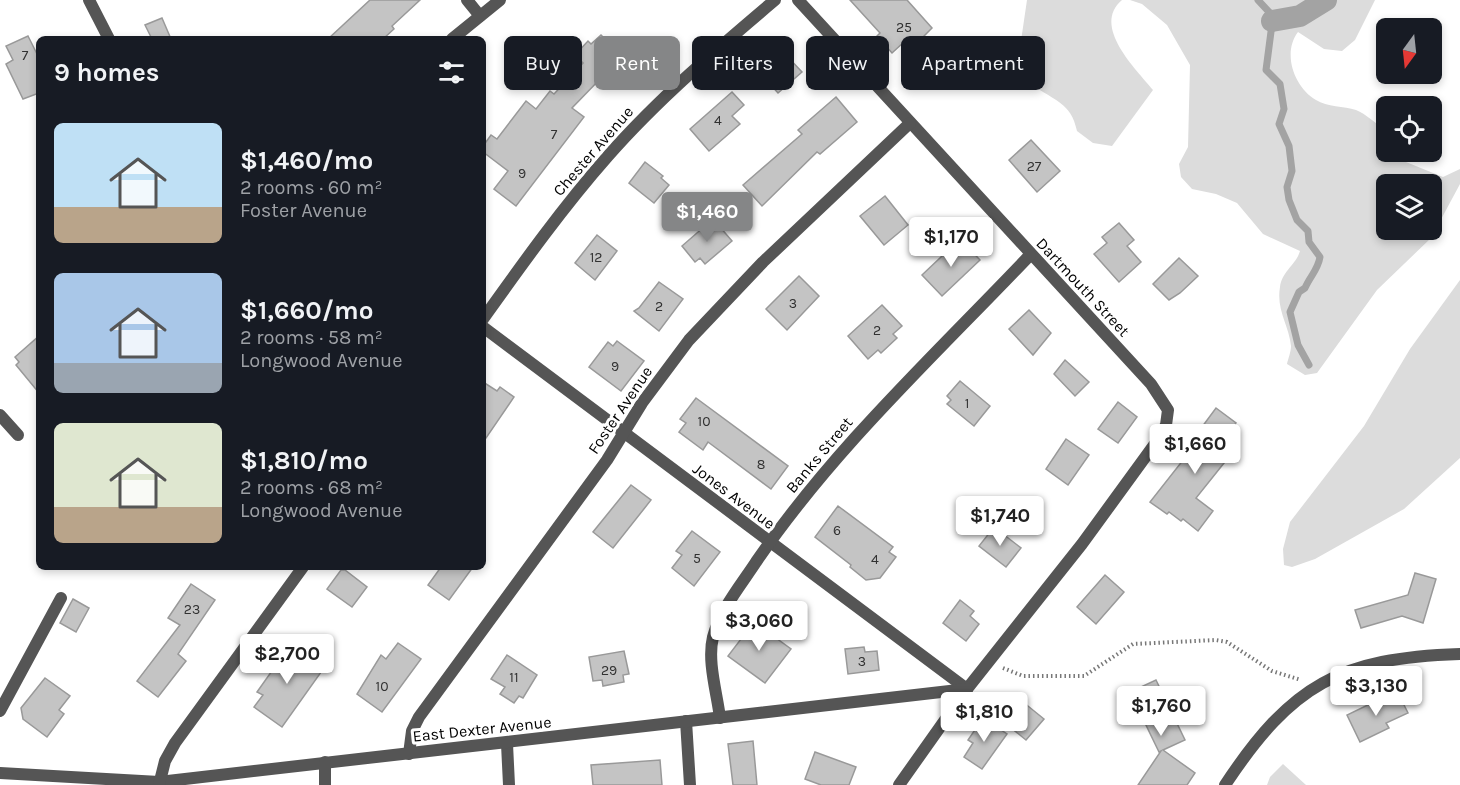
<!DOCTYPE html>
<meta charset="utf-8">
<style>
:root{--surface:#171b24;--page:#242831;--text:#f1f3f6;--muted:#9ea1a6;--accent:#858687}
body{margin:0;font-family:Karla,sans-serif;background:var(--page);color:var(--text);height:100vh;display:flex;flex-direction:column;font-size:22px;white-space:nowrap}
*{box-sizing:border-box;margin:0}
p{font-size:20px;color:var(--muted)}
.icon{flex:none;width:33px;height:33px;fill:none;stroke:currentColor;stroke-width:2;stroke-linecap:round;stroke-linejoin:round}
.map{position:relative;flex:1;overflow:hidden}
.panel{position:absolute;left:36px;top:36px;width:450px;height:534px;display:flex;flex-direction:column;background:var(--surface);border-radius:9px;box-shadow:0 3px 9px #0003}
.panel>*{flex:none}
.banner{position:absolute;left:504px;top:36px;width:570px;height:54px;display:flex;gap:12px}
.needle{width:39px;rotate:195deg}
.buttons{position:absolute;left:1376px;top:18px;display:grid;gap:12px}
.buttons a{display:grid;place-items:center;width:66px;height:66px;border-radius:9px;background:var(--surface);box-shadow:0 3px 9px #0003;font-size:30px}
.price{position:absolute;translate:-50% -51px;padding:0 14px;border-radius:6px;background:#fff;color:#222;font-size:20px;line-height:39px;filter:drop-shadow(0 2px 3px #0008)}
.price::after{content:'';position:absolute;left:50%;top:36px;width:18px;height:14px;margin-left:-9px;background:inherit;clip-path:polygon(0 0,100% 0,50% 100%)}
.price.active{background:var(--accent);color:#fff}
ul{padding:0;list-style:none}
li{display:flex;align-items:center;gap:18px;height:150px;padding:0 18px}
li span{display:grid;place-items:center;flex:none;width:168px;height:120px;border-radius:9px;color:#555}
li>.icon{margin-inline-start:auto}
span .icon{width:72px;height:72px;fill:#fffc;stroke-width:1}
li b{font-size:26px}
h2{display:flex;justify-content:space-between;align-items:center;height:72px;padding:0 18px;font-size:26px}
.chip{padding:0 21px;border-radius:9px;background:var(--surface);box-shadow:0 3px 9px #0003;font-size:21px;line-height:54px}
.chip.active{background:var(--accent);color:#fff}
.map>svg:first-child{display:block}
.green{fill:#dcdcdc;fill-rule:evenodd}
.lines{fill:none;stroke-linecap:round;stroke-linejoin:round}
.stream{stroke:#a3a3a3;stroke-width:7}
.canal{stroke:#a3a3a3;stroke-width:22}
.building{fill:#c4c4c4;stroke:#999;stroke-width:1.5}
.path{stroke:#777;stroke-width:4;stroke-dasharray:1.5 3;stroke-linecap:butt}
.minor{stroke:#555;stroke-width:12}
.labels{text-anchor:middle;dominant-baseline:central;stroke-width:6;stroke-linejoin:round;paint-order:stroke}
.number-label{font-size:14px;fill:#313131}
.street-label{font-size:16px;fill:#000;stroke:#fff}
</style>
<div class="map">
<svg width="1460" height="785" viewBox="0 0 1460 785">
<rect width="100%" height="100%" fill="#fff"/>
<g class="green">
<path d="M1027 0H1122C1091 26 1136 69 1153 90L1112 146 1093 143 1077 131C1071 102 1054 101 1033 85 1027 80 1022 73 1017 68Z"/>
<path d="M1130 0H1375L1355 40 1342 51 1324 49 1298 32C1282 53 1294 87 1316 100 1327 107 1344 106 1356 110 1366 114 1375 123 1383 128L1386 132V152H1399L1406 162 1443 177 1460 169V184L1431 238 1377 290 1317 373 1305 375 1287 364C1288 359 1291 352 1291 346 1289 325 1276 310 1280 287 1282 271 1296 265 1300 251L1263 234 1237 203 1216 194 1192 189 1181 177 1179 164 1188 147 1190 65 1167 25 1142 4ZM1386 184H1431V230H1386Z"/>
<path d="M1460 280V458L1404 509 1315 559 1292 567 1284 565 1283 549 1290 522 1364 426 1410 349Z"/>
<path d="M1283 764 1306 785H1267L1270 777Z"/>
</g>
<g class="lines">
<path class="stream" d="M1258 0 1271 14 1272 24 1266 70 1280 84 1284 109 1279 124 1289 146 1292 171 1287 187 1289 200 1297 220 1308 231 1309 242 1320 257C1318 270 1310 276 1305 288L1299 292 1290 312 1298 345 1309 365"/>
<path class="canal" d="M1272 21 1300 16 1326 0"/>
</g>
<g class="building">
<path d="M370 0H420L392 26 394 29 383 39H328Z"/>
<path d="M850 0H907L932 28 917 43 915 40 908 46 904 42 892 53 877 36 880 33Z"/>
<path d="M162 18 171 39H152L145 25Z"/>
<path d="M601 35 640 73 628 85 625 82 617 89 603 76 572 108 584 117 516 206 494 189 508 171 483 152V146L491 135 497 139 526 101 536 109 550 91 554 94 583 63 575 55 588 41 591 44Z"/>
<path d="M28 36 39 58V93L23 99 6 64 13 60 6 46Z"/>
<path d="M783 52 802 72 778 93 759 72Z"/>
<path d="M732 92 744 105 732 116 740 124 709 151 690 129Z"/>
<path d="M836 97 857 122 820 154 817 152 762 206 743 185 802 134 798 130Z"/>
<path d="M1031 140 1060 171 1037 192 1009 160Z"/>
<path d="M645 162 663 176 661 178 669 185 654 203 629 183Z"/>
<path d="M885 196 908 225 884 245 860 216Z"/>
<path d="M713 219 732 241 705 264 700 258 695 262 682 246Z"/>
<path d="M1119 223 1134 240 1127 246 1141 262 1119 282 1094 254 1107 243 1102 237Z"/>
<path d="M597 235 617 251 595 280 575 263Z"/>
<path d="M960 239 980 260 942 296 922 275Z"/>
<path d="M1179 258 1198 276 1180 293 1169 300 1153 284Z"/>
<path d="M799 276 819 296 787 330 766 309Z"/>
<path d="M659 282 683 299 659 331 634 311 639 308Z"/>
<path d="M882 305 902 326 893 334 897 338 881 353 878 350 868 359 848 336Z"/>
<path d="M1029 310 1051 333 1033 355 1009 329Z"/>
<path d="M39 336V393L16 365 19 362 15 357Z"/>
<path d="M617 341 644 361 621 391 589 367 608 342 613 346Z"/>
<path d="M1065 360 1089 382 1075 396 1054 374Z"/>
<path d="M960 381 990 406 974 426 947 404 951 400 947 396Z"/>
<path d="M483 382 497 391 500 387 514 397 484 441Z"/>
<path d="M696 398 788 466 771 489 708 442 703 450 679 432 686 423 680 419Z"/>
<path d="M1118 402 1137 417 1118 443 1098 429Z"/>
<path d="M1216 408 1236 423 1216 449 1220 452 1217 457 1224 463 1196 498 1213 511 1198 531 1183 519 1181 521 1169 512 1167 514 1150 502 1206 431 1202 427Z"/>
<path d="M1066 439 1089 455 1068 485 1046 469Z"/>
<path d="M631 485 651 500 613 548 593 532Z"/>
<path d="M838 506 893 547 889 552 896 557 880 578 866 580 850 567 851 565 815 537Z"/>
<path d="M994 527 1021 548 1006 567 979 546Z"/>
<path d="M692 531 720 552 694 586 672 568 682 555 676 551Z"/>
<path d="M441 567H473L449 600 428 585Z"/>
<path d="M341 570H345L367 587 352 607 327 589Z"/>
<path d="M1415 573 1436 579 1423 623 1402 616 1361 628 1355 610 1408 595Z"/>
<path d="M1105 575 1124 592 1096 624 1077 607Z"/>
<path d="M191 584 215 600 178 654 186 661 158 697 137 681 180 625 168 618Z"/>
<path d="M73 599 89 608 76 632 60 623Z"/>
<path d="M960 600 974 611 970 616 979 624 966 641 943 623Z"/>
<path d="M754 622 791 649 765 683 728 656Z"/>
<path d="M398 643 421 659 382 712 357 694 381 655 386 659Z"/>
<path d="M291 644 324 668 282 727 254 707 263 695 257 692Z"/>
<path d="M864 647 865 652 877 651 879 670 848 674 845 649Z"/>
<path d="M624 651 629 674 623 675 624 682 603 686 602 680 593 681 589 657Z"/>
<path d="M507 655 537 675 523 698 519 696 514 703 500 694 505 687 491 679Z"/>
<path d="M45 678 70 696 59 710 64 714 47 737 23 719 21 708Z"/>
<path d="M1156 680 1185 740 1163 750 1195 773 1187 785H1138L1161 751 1159 752 1130 692Z"/>
<path d="M1399 695 1408 713 1386 723 1389 728 1360 742 1347 715 1376 701 1378 705Z"/>
<path d="M1023 702 1044 719 1026 740 1005 723Z"/>
<path d="M983 718 1007 734 982 769 964 757 973 743 968 740Z"/>
<path d="M753 741 757 785H733L728 744Z"/>
<path d="M815 752 856 767 849 785H821L805 779Z"/>
<path d="M660 760 662 785H593L591 765Z"/>
</g>
<g class="lines">
<path class="path" d="M1003 668 1023 676H1084L1133 644 1216 640 1227 642 1272 671 1301 680"/>
<g class="minor">
<path d="M89 0 109 39"/>
<path d="M467 0 480 16"/>
<path d="M798 0 1151 384 1168 410 1166 425 1157 441 1082 544 967 689 899 785"/>
<path d="M452 39 500 0"/>
<path d="M483 319C523 263 563 207 608 156 658 99 717 49 775 0"/>
<path d="M483 327 967 689"/>
<path d="M0 415 18 435"/>
<path d="M0 711 61 598"/>
<path d="M720 718C717 693 707 661 713 637 720 610 741 585 756 562 834 448 936 354 1030 255"/>
<path d="M686 721 690 785"/>
<path d="M507 744 509 785"/>
<path d="M409 754 412 731 419 717 607 460 642 403 689 340 763 262 910 123"/>
<path d="M0 773 159 782 967 689"/>
<path d="M159 785 165 761 175 743 303 567"/>
<path d="M325 785V762"/>
<path d="M1225 785C1292 684 1340 658 1460 654"/>
</g>
</g>
<g class="labels">
<g class="number-label">
<text x="904" y="27">25</text>
<text x="25" y="55">7</text>
<text x="718" y="120">4</text>
<text x="554" y="134">7</text>
<text x="1034" y="166">27</text>
<text x="522" y="173">9</text>
<text x="596" y="257">12</text>
<text x="793" y="303">3</text>
<text x="659" y="306">2</text>
<text x="877" y="330">2</text>
<text x="615" y="366">9</text>
<text x="967" y="403">1</text>
<text x="704" y="421">10</text>
<text x="761" y="464">8</text>
<text x="837" y="530">6</text>
<text x="697" y="558">5</text>
<text x="875" y="559">4</text>
<text x="192" y="609">23</text>
<text x="862" y="661">3</text>
<text x="609" y="670">29</text>
<text x="514" y="677">11</text>
<text x="382" y="686">10</text>
</g>
<g class="street-label">
<text transform="translate(593 151) rotate(-49)">Chester Avenue</text>
<text transform="translate(1083 287) rotate(47)">Dartmouth Street</text>
<text transform="translate(620 410) rotate(-56)">Foster Avenue</text>
<text transform="translate(819 455) rotate(-50)">Banks Street</text>
<text transform="translate(734 496) rotate(37)">Jones Avenue</text>
<text transform="translate(482 729) rotate(-6)">East Dexter Avenue</text>
</g>
</g>
</svg>
<div class="buttons">
<a><svg class="needle" viewBox="-14 -14 28 28"><path d="M0-13l5 13h-10z" fill="#e53935"/><path d="M0 13l5-13h-10z" fill="#9ea1a6"/></svg></a>
<a><svg class="icon" aria-label="locate" viewBox="0 0 24 24"><circle cx="12" cy="12" r="6"/><path d="M12 2v4M12 18v4M2 12h4M18 12h4"/></svg></a>
<a><svg class="icon" aria-label="layers" viewBox="0 0 24 24"><path d="M12 4l9 5-9 5-9-5zM3 14l9 5 9-5"/></svg></a>
</div>
<b class="price active" style="left:707px;top:243px">$1,460</b>
<b class="price" style="left:951px;top:268px">$1,170</b>
<b class="price" style="left:1195px;top:475px">$1,660</b>
<b class="price" style="left:1000px;top:547px">$1,740</b>
<b class="price" style="left:759px;top:652px">$3,060</b>
<b class="price" style="left:287px;top:685px">$2,700</b>
<b class="price" style="left:1376px;top:717px">$3,130</b>
<b class="price" style="left:1161px;top:737px">$1,760</b>
<b class="price" style="left:984px;top:743px">$1,810</b>
<div class="banner">
<a class="chip">Buy</a>
<a class="chip active">Rent</a>
<a class="chip">Filters</a>
<a class="chip">New</a>
<a class="chip">Apartment</a>
</div>
<section class="panel">
<h2>9 homes<svg class="icon" aria-label="filters" viewBox="0 0 24 24"><path d="M4 7h16M4 17h16"/><circle cx="9" cy="7" r="2"/><circle cx="15" cy="17" r="2"/></svg></h2>
<ul>
<li><span style="background:linear-gradient(#bfe0f5 70%,#b9a48a 0)"><svg class="icon" aria-label="home" viewBox="0 0 24 24"><path d="M3 11l9-7 9 7M6 9v11h12V9"/></svg></span><div><b>$1,460/mo</b><p>2 rooms · 60 m²</p><p>Foster Avenue</p></div></li>
<li><span style="background:linear-gradient(#a9c7e8 75%,#9aa5b1 0)"><svg class="icon" aria-label="home" viewBox="0 0 24 24"><path d="M3 11l9-7 9 7M6 9v11h12V9"/></svg></span><div><b>$1,660/mo</b><p>2 rooms · 58 m²</p><p>Longwood Avenue</p></div></li>
<li><span style="background:linear-gradient(#dfe7d0 70%,#b9a48a 0)"><svg class="icon" aria-label="home" viewBox="0 0 24 24"><path d="M3 11l9-7 9 7M6 9v11h12V9"/></svg></span><div><b>$1,810/mo</b><p>2 rooms · 68 m²</p><p>Longwood Avenue</p></div></li>
</ul>
</section>
</div>
